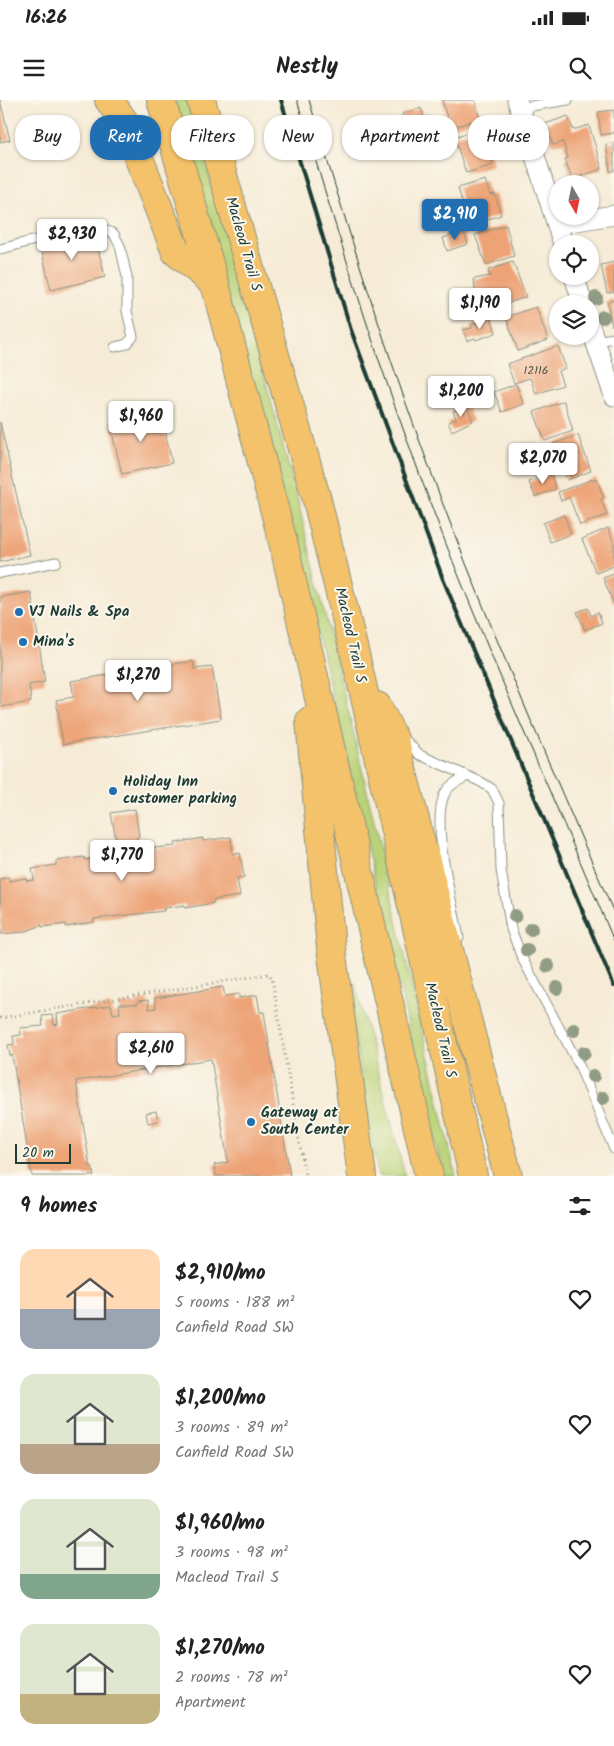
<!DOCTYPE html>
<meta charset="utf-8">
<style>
:root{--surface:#fff;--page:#f6f6f6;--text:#222;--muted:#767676;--accent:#1f6fb2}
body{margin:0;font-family:Kalam,sans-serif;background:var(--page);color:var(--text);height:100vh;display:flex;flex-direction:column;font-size:19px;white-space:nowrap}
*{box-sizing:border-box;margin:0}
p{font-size:16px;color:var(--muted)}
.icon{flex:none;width:28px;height:28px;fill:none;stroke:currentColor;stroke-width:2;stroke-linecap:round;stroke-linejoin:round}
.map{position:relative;height:1076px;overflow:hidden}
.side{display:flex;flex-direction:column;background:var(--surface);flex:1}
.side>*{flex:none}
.guide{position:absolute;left:15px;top:15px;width:585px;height:45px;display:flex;gap:10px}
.needle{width:32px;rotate:171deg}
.controls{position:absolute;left:549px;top:75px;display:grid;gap:10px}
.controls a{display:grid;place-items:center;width:50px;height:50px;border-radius:50%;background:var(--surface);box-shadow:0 1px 4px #0004;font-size:25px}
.scale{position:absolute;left:15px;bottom:12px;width:56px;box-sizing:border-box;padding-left:5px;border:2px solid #1f3d34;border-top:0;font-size:14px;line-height:18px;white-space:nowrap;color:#1f3d34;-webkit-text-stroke:4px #fbf7ec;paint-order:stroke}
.price{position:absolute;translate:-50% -42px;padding:0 11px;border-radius:5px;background:#fff;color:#222;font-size:16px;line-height:32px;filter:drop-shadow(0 1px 2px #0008)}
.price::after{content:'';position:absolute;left:50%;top:30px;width:15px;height:11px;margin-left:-8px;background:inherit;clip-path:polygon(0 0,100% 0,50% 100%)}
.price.selected{background:var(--accent);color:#fff}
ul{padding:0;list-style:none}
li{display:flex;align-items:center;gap:15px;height:125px;padding:0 20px}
li span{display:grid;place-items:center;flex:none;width:140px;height:100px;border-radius:15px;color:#555}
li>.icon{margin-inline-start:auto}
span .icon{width:60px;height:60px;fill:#fffc;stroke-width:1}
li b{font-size:21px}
h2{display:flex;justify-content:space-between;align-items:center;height:60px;padding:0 20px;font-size:21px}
.tag{padding:0 18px;border-radius:20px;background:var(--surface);box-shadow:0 1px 4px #0004;font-size:18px;line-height:45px}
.tag.selected{background:var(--accent);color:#fff}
.status{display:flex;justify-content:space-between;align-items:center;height:35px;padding:0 25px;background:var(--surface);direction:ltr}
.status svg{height:14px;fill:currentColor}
header{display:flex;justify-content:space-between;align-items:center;height:65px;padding:0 20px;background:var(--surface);font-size:22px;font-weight:800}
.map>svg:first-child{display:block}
.green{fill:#bad378;stroke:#6c8856}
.building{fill:#eda376}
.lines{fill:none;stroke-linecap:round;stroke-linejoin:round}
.lane-casing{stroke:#8a9485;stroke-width:11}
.street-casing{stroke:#8a9485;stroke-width:21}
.highway-casing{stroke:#8a9485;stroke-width:30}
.path{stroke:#8a9485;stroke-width:3;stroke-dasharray:1 4;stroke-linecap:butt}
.lane{stroke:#fff;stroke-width:9}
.street{stroke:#fff;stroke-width:19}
.highway{stroke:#f3c26a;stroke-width:28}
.tram{stroke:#1f3d34;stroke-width:1}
.rail{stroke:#1f3d34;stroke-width:4}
.tree{fill:#919c85}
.poi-dot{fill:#1f6fb2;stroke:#fbf7ec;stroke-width:2}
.labels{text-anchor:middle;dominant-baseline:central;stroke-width:4;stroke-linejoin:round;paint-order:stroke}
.number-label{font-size:12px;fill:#525644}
.street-label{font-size:15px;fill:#1f3d34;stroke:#fbf7ec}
.poi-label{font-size:15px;font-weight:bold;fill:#1f3d34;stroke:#fbf7ec;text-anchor:start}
</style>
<div class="status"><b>16:26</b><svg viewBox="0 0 49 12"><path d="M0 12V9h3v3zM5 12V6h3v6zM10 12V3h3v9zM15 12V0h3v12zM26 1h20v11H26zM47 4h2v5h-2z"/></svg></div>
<header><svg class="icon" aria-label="menu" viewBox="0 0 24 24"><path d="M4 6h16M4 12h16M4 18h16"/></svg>Nestly<svg class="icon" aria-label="search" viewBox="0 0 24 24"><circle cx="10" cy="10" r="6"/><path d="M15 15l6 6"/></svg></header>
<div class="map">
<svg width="614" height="1076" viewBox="0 0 614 1076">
<rect width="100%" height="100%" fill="#fbf7ec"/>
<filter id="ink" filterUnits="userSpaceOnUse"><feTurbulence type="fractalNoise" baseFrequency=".02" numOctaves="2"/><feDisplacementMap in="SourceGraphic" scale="10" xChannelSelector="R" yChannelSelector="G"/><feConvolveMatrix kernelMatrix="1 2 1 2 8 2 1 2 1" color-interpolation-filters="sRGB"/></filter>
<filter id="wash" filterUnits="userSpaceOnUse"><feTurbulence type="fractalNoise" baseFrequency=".0096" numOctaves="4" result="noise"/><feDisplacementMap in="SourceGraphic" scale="20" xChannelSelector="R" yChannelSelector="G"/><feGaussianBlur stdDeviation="1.12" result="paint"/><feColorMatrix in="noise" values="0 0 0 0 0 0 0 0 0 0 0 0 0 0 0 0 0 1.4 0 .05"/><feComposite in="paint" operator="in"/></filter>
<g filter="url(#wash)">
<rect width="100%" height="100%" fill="#f6ebd6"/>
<g class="green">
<path d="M175 0H187L233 159 297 398 357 648 456 1076H443L316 526Z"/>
<path d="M355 883 405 1076H378L346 885Z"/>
</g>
<g id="blocks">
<g class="building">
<path d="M0 0 10 40 0 42Z"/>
<path d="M442 0H475L480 19 450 28Z"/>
<path d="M421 8 424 18 429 16 435 39 412 46 402 14Z"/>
<path d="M614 10V33L601 35 598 12Z"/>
<path d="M568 16 573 30 589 25 602 69 572 79 565 59 568 58 563 42 553 45 545 24Z"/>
<path d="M485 27 493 65 466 73 454 37Z"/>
<path d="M614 42V71H610L606 44Z"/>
<path d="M485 80 490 95 495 94 501 115 469 125 458 88Z"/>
<path d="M506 125 514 156 486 165 475 135Z"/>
<path d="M463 131 468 144 447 151 443 138Z"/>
<path d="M94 132 105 177 51 190 40 144Z"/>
<path d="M513 162 526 197 501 206 498 199 484 204 480 192 475 190 474 179 490 176 488 170Z"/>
<path d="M614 162V192L607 193 601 165Z"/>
<path d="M614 200V225L612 226 607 202Z"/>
<path d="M536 207 548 240 518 251 506 217Z"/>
<path d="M491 218 496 233 476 240 475 238 467 241 463 230 472 228 471 225Z"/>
<path d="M558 246 566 268 558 271 563 285 536 294 530 278 514 283 507 264Z"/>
<path d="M516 284 524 304 502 312 494 292Z"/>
<path d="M564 301 573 331 545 341 534 312Z"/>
<path d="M467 306 473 321 452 331 448 322 456 319 453 311Z"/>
<path d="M161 312 172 363 122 374 110 324Z"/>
<path d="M0 322 30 455 0 462Z"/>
<path d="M578 335 591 371 567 380 553 344Z"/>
<path d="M551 374 556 389 535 397 529 382Z"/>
<path d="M596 378 604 398 601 399 607 415 580 425 569 397 561 401 558 392Z"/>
<path d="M564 415 571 434 550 442 543 423Z"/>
<path d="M608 428 614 443V466L596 473 582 439Z"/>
<path d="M614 474V505L603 478Z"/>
<path d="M31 492 45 582 29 585 31 602 0 607V497Z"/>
<path d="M588 508 591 516 598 512 602 523 585 530 577 512Z"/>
<path d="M193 561 194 569 212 567 221 619 63 644 56 600 74 597 71 581Z"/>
<path d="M135 709 139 736 137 737 138 748 142 749 176 746 175 743 203 738V741L231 737 233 754 240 753 244 777 237 778 240 796 213 800 214 803 185 808V805L164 808V811L94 819V822L66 827V824L42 827V825L24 832 1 834 0 779 9 777V781L26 778 27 781 34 780 32 769 56 765V761L84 757 85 760 118 753 121 751 119 740H116L111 713Z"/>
<path d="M223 887 225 896 239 894V898L257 895 260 912H264L290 1076H216L214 1065 228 1062 211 959 76 981 90 1066H92L94 1076H32L12 955 10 956 8 945 14 944 13 936 21 935 20 928 43 926 42 916 52 915 54 925 58 924 57 914 111 905 113 914 120 913 119 904H138V901L148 900 149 909 156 908 155 898Z"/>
<path d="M156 1011 158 1021 148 1023 146 1013Z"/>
</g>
</g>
</g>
<g filter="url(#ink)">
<use href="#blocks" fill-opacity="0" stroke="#8a9485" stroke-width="1"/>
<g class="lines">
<defs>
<g id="lane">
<path d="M519 8 568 0"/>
<path d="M0 149C23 144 98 120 114 134L120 146 127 177V211L133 237 127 244 115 247"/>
<path d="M595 241 614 238"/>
<path d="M0 473 56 462"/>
<path d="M403 638 420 655 481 682 492 689 499 703 501 770 511 829 522 858 579 965 614 1049"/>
<path d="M459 838C453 803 430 723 445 693 450 684 458 681 466 677"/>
</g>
<g id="street">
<path d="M517 0 563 144"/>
<path d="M557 124 614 115"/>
<path d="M574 176 583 204"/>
<path d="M590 226 614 296"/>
</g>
<g id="highway">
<path d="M109 0 125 23 176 152 215 184"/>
<path d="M161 0 215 184 284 446 429 1076"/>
<path d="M201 0 317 400 359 571 473 1076"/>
<path d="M377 606 394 639 508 1076"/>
<path d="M310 621 331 848 362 1076"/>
</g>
</defs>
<use href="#lane" class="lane-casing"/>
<use href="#street" class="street-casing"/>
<use href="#highway" class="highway-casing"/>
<path class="path" d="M0 918 269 874 272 878 305 1076"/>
<use href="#lane" class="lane"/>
<use href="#street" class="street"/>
<use href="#highway" class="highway"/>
<g class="tram">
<path d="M297 0C333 117 368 234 410 348 470 516 545 677 614 841"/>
<path d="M309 0C344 116 379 231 421 345 478 503 547 658 614 813"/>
</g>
<path class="rail" d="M281 0 351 230 443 479 614 886"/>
</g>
<g class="tree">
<circle cx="596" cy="198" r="7"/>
<circle cx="603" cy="217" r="7"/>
<circle cx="515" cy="816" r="7"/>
<circle cx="531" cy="829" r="7"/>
<circle cx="527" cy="850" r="7"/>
<circle cx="548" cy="866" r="7"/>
<circle cx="557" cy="888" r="7"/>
<circle cx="574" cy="930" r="7"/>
<circle cx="584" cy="953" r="7"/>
<circle cx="593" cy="976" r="7"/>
<circle cx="603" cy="998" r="7"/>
</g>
</g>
<g class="poi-dot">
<circle cx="19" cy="512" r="5"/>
<circle cx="23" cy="542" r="5"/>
<circle cx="113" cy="691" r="5"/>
<circle cx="251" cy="1022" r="5"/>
</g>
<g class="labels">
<g class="number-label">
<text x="536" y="270">12116</text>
</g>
<g class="street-label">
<text transform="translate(243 144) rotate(74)">Macleod Trail S</text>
<text transform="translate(350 535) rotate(77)">Macleod Trail S</text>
<text transform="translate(440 930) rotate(77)">Macleod Trail S</text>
</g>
<g class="poi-label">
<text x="29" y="512">VJ Nails &amp; Spa</text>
<text x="33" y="542">Mina's</text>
<text x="123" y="682">Holiday Inn<tspan x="123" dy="17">customer parking</tspan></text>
<text x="261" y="1013">Gateway at<tspan x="261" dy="17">South Center</tspan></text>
</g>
</g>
</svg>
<div class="controls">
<a><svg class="needle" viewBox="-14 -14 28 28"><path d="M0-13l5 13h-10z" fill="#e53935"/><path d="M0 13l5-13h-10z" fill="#767676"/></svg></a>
<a><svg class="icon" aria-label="locate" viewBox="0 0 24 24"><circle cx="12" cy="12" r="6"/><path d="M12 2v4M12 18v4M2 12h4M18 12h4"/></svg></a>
<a><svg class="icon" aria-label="layers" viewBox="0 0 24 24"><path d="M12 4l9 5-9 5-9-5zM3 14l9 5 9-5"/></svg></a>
</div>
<div class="scale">20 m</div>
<b class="price selected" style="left:455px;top:141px">$2,910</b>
<b class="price" style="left:72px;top:161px">$2,930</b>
<b class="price" style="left:480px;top:230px">$1,190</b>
<b class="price" style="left:461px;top:318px">$1,200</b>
<b class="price" style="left:141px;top:343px">$1,960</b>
<b class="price" style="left:543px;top:385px">$2,070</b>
<b class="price" style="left:138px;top:602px">$1,270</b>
<b class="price" style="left:122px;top:782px">$1,770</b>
<b class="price" style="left:151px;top:975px">$2,610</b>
<div class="guide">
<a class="tag">Buy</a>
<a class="tag selected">Rent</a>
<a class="tag">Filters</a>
<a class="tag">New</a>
<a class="tag">Apartment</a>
<a class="tag">House</a>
</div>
</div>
<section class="side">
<h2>9 homes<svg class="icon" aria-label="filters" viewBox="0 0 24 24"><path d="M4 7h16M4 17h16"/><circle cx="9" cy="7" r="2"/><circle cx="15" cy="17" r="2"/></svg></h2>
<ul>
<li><span style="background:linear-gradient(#ffd9b3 60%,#9aa5b1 0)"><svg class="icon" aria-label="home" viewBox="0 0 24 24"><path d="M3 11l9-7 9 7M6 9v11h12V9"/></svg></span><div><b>$2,910/mo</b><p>5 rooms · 188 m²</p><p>Canfield Road SW</p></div><svg class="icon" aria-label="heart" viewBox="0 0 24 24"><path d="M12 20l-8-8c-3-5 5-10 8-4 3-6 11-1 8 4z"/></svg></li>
<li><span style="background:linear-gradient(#dfe7d0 70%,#b9a48a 0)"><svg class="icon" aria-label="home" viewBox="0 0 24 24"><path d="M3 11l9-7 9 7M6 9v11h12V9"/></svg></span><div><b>$1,200/mo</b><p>3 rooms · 89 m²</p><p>Canfield Road SW</p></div><svg class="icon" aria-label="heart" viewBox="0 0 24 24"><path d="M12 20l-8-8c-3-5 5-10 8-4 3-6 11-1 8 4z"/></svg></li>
<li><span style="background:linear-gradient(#dfe7d0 75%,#7fa58c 0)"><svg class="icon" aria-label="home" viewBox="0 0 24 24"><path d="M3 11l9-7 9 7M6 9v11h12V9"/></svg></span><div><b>$1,960/mo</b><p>3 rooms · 98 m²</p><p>Macleod Trail S</p></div><svg class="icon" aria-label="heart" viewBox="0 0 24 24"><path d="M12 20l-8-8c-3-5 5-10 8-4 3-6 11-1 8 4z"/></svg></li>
<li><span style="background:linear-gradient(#dfe7d0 70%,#c2b280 0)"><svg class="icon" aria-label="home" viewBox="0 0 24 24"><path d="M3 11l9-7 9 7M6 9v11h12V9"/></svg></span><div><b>$1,270/mo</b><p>2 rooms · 78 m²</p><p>Apartment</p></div><svg class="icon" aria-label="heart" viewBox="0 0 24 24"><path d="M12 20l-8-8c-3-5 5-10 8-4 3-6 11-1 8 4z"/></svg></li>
</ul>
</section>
